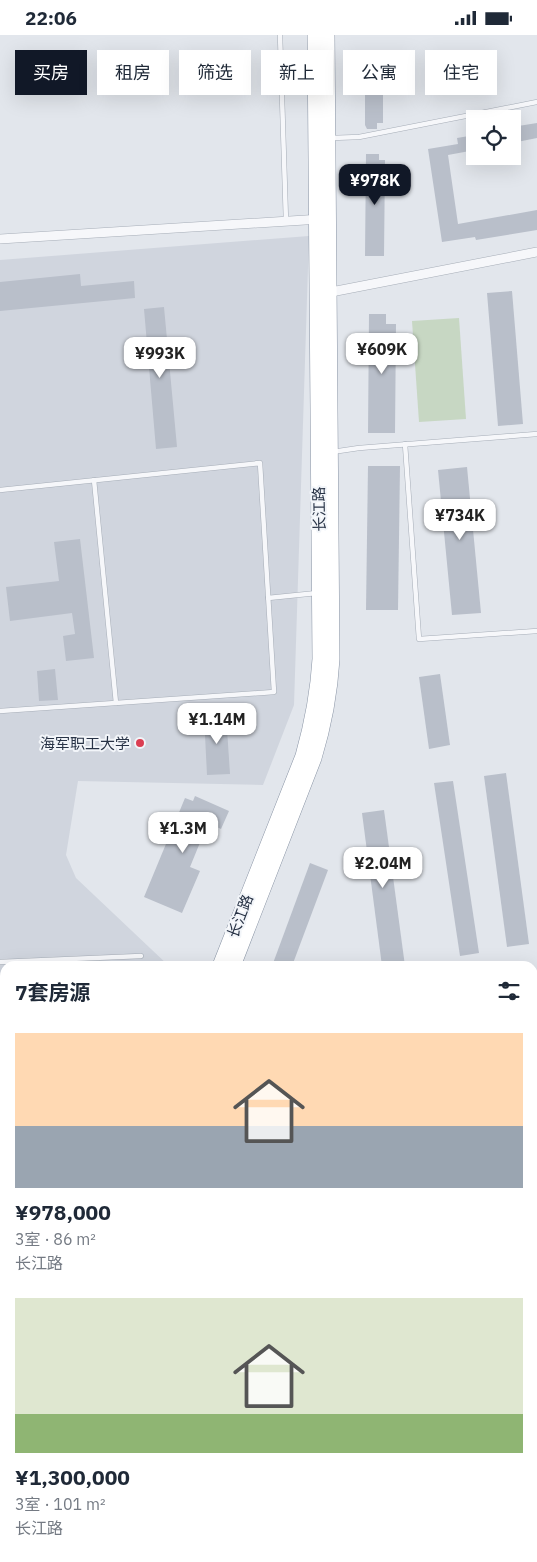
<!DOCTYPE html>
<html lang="zh">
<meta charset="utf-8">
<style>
:root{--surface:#fff;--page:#f6f6f7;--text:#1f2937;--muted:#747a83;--accent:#111827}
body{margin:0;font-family:"IBM Plex Sans","Noto Sans SC",sans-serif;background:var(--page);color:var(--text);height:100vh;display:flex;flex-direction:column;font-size:19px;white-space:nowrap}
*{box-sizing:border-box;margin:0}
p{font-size:16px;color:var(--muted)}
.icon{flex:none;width:28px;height:28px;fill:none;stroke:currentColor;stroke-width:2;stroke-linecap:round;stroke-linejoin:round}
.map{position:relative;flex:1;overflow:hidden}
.side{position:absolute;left:0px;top:926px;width:538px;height:601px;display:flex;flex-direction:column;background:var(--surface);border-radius:15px 15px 0 0;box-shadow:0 5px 20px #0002}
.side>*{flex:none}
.guide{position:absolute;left:15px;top:15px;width:508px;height:45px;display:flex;gap:10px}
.tools{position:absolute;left:466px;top:75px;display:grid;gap:10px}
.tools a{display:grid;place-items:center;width:55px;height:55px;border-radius:0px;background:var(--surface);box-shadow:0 5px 20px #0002;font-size:25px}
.price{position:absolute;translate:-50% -42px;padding:0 11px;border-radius:10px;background:#fff;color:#222;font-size:16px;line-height:32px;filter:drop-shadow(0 1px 2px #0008)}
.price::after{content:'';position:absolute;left:50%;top:30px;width:15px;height:11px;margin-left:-8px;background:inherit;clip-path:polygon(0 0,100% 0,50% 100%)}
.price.active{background:var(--accent);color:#fff}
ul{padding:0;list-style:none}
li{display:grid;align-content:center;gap:10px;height:265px;padding:0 15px}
li span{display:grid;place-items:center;height:155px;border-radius:0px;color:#555}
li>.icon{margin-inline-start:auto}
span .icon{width:90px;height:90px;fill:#fffc;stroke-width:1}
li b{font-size:21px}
h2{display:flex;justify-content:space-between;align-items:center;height:60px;padding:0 15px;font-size:21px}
.pill{padding:0 18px;border-radius:0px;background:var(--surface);box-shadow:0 5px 20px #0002;font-size:18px;line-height:45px}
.pill.active{background:var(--accent);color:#fff}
.status{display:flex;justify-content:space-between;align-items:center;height:35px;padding:0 25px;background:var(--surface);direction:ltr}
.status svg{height:14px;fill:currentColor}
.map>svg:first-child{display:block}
.built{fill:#d0d5de}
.green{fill:#c7d7c3}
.building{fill:#b9bfca}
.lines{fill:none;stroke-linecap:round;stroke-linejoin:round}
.service-casing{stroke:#a6adb7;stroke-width:5.5}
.minor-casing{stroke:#a6adb7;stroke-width:10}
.trunk-casing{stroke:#8893a4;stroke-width:16}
.service{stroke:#f6f7fa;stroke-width:4.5}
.minor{stroke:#f6f7fa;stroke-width:9}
.trunk{stroke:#fff;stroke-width:15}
.poi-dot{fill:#db3e52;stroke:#f2f5f9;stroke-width:2}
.labels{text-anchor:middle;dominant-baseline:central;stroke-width:4;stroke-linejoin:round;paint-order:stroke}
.street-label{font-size:15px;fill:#283346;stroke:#f2f5f9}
.poi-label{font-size:15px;fill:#283346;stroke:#f2f5f9;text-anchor:end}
</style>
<div class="status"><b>22:06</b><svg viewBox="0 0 49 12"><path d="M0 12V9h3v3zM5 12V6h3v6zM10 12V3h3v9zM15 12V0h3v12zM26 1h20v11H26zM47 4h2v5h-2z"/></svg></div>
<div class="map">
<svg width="537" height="1527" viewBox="0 0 537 1527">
<rect width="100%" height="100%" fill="#e2e6ec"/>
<g class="built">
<path d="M309 201 294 670 263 750 78 746 66 820 76 843 169 931H5V1226L0 1225V225Z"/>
<path d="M5 1341V1522H473V1527H0V1346Z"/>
</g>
<path class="green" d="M459 283 466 384 419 387 412 286Z"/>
<g class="building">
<path d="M365 23H383V88H377V94H367L365 90Z"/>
<path d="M537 88V103L512 108V92Z"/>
<path d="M475 100V115L448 120 458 189 537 175V195L476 205 475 202 442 207 428 114 458 109 457 103Z"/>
<path d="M366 119H379V125H385L384 221H365Z"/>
<path d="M80 239 81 251 134 246 135 263 0 276V247Z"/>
<path d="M512 256 523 389 498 391 487 258Z"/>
<path d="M164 272 177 412 156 414 144 274Z"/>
<path d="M369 279H386V289H396L395 398H368Z"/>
<path d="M368 431H400L398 575H366Z"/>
<path d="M467 432 481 578 452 580 438 435Z"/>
<path d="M80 504 94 623 66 626 63 601 75 599 72 578 10 586 6 552 59 546 54 507Z"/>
<path d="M55 634 58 665 39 666 37 636Z"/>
<path d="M440 639 450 710 429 714 419 642Z"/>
<path d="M226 679 230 739 207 740 204 680Z"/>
<path d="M506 738 529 909 507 912 484 741Z"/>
<path d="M453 746 479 918 460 921 434 748Z"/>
<path d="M195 761 229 776 221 794 208 788 190 832 200 836 182 878 144 862 185 763 193 766Z"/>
<path d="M384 775 405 931H382L362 778Z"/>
<path d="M310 828 328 835 292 931H272Z"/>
</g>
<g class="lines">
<defs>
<g id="service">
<path d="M280 0 286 186"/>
<path d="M332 103 359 102 537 67"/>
<path d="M405 409 419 604 537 596"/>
<path d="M332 417 359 413 537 399"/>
<path d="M94 445 116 668"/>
<path d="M0 455 260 428 274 657 0 676"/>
<path d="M268 563 317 558"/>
<path d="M0 927 141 921"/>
<path d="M0 1148 5 1215"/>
<path d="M532 1264H537"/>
<path d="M532 1469H537"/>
</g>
<g id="minor">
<path d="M0 204 321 184"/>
<path d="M326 258 537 217"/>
<path d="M532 1177H537"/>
<path d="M532 1189H537"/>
<path d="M0 1238 5 1236"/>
<path d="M497 1522V1527"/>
</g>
<g id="trunk">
<path d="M220 931 303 721C312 689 318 658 320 624L315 0"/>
<path d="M233 931 314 723C324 690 330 659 332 624L327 0"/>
<path d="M0 1282 5 1277"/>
<path d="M0 1298 5 1293"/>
</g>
</defs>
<use href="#service" class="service-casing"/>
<use href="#minor" class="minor-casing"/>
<use href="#trunk" class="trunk-casing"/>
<use href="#service" class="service"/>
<use href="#minor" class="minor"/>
<use href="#trunk" class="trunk"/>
</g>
<circle class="poi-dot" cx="140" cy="708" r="5"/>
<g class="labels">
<g class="street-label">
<text transform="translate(319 474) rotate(-91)">长江路</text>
<text transform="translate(240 881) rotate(-69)">长江路</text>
</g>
<g class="poi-label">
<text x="130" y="708">海军职工大学</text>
</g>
</g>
</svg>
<div class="tools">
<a><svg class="icon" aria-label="locate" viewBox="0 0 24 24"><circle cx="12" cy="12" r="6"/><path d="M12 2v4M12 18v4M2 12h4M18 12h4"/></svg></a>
</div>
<b class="price active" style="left:375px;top:171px">¥978K</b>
<b class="price" style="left:382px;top:340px">¥609K</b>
<b class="price" style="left:160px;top:344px">¥993K</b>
<b class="price" style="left:460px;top:506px">¥734K</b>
<b class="price" style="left:217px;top:710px">¥1.14M</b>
<b class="price" style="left:183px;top:819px">¥1.3M</b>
<b class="price" style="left:383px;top:854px">¥2.04M</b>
<div class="guide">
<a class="pill active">买房</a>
<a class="pill">租房</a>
<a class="pill">筛选</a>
<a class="pill">新上</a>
<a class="pill">公寓</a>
<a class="pill">住宅</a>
</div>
<section class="side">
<h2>7套房源<svg class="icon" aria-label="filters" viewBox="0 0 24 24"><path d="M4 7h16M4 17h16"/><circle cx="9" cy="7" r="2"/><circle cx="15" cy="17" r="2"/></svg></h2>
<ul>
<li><span style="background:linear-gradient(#ffd9b3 60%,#9aa5b1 0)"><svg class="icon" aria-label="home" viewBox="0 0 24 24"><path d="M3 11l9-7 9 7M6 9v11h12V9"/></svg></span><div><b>¥978,000</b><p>3室 · 86 m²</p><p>长江路</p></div></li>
<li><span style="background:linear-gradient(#dfe7d0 75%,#8fb573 0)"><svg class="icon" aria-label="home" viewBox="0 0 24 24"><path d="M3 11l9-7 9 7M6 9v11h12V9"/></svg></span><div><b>¥1,300,000</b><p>3室 · 101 m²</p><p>长江路</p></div></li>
</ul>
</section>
</div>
